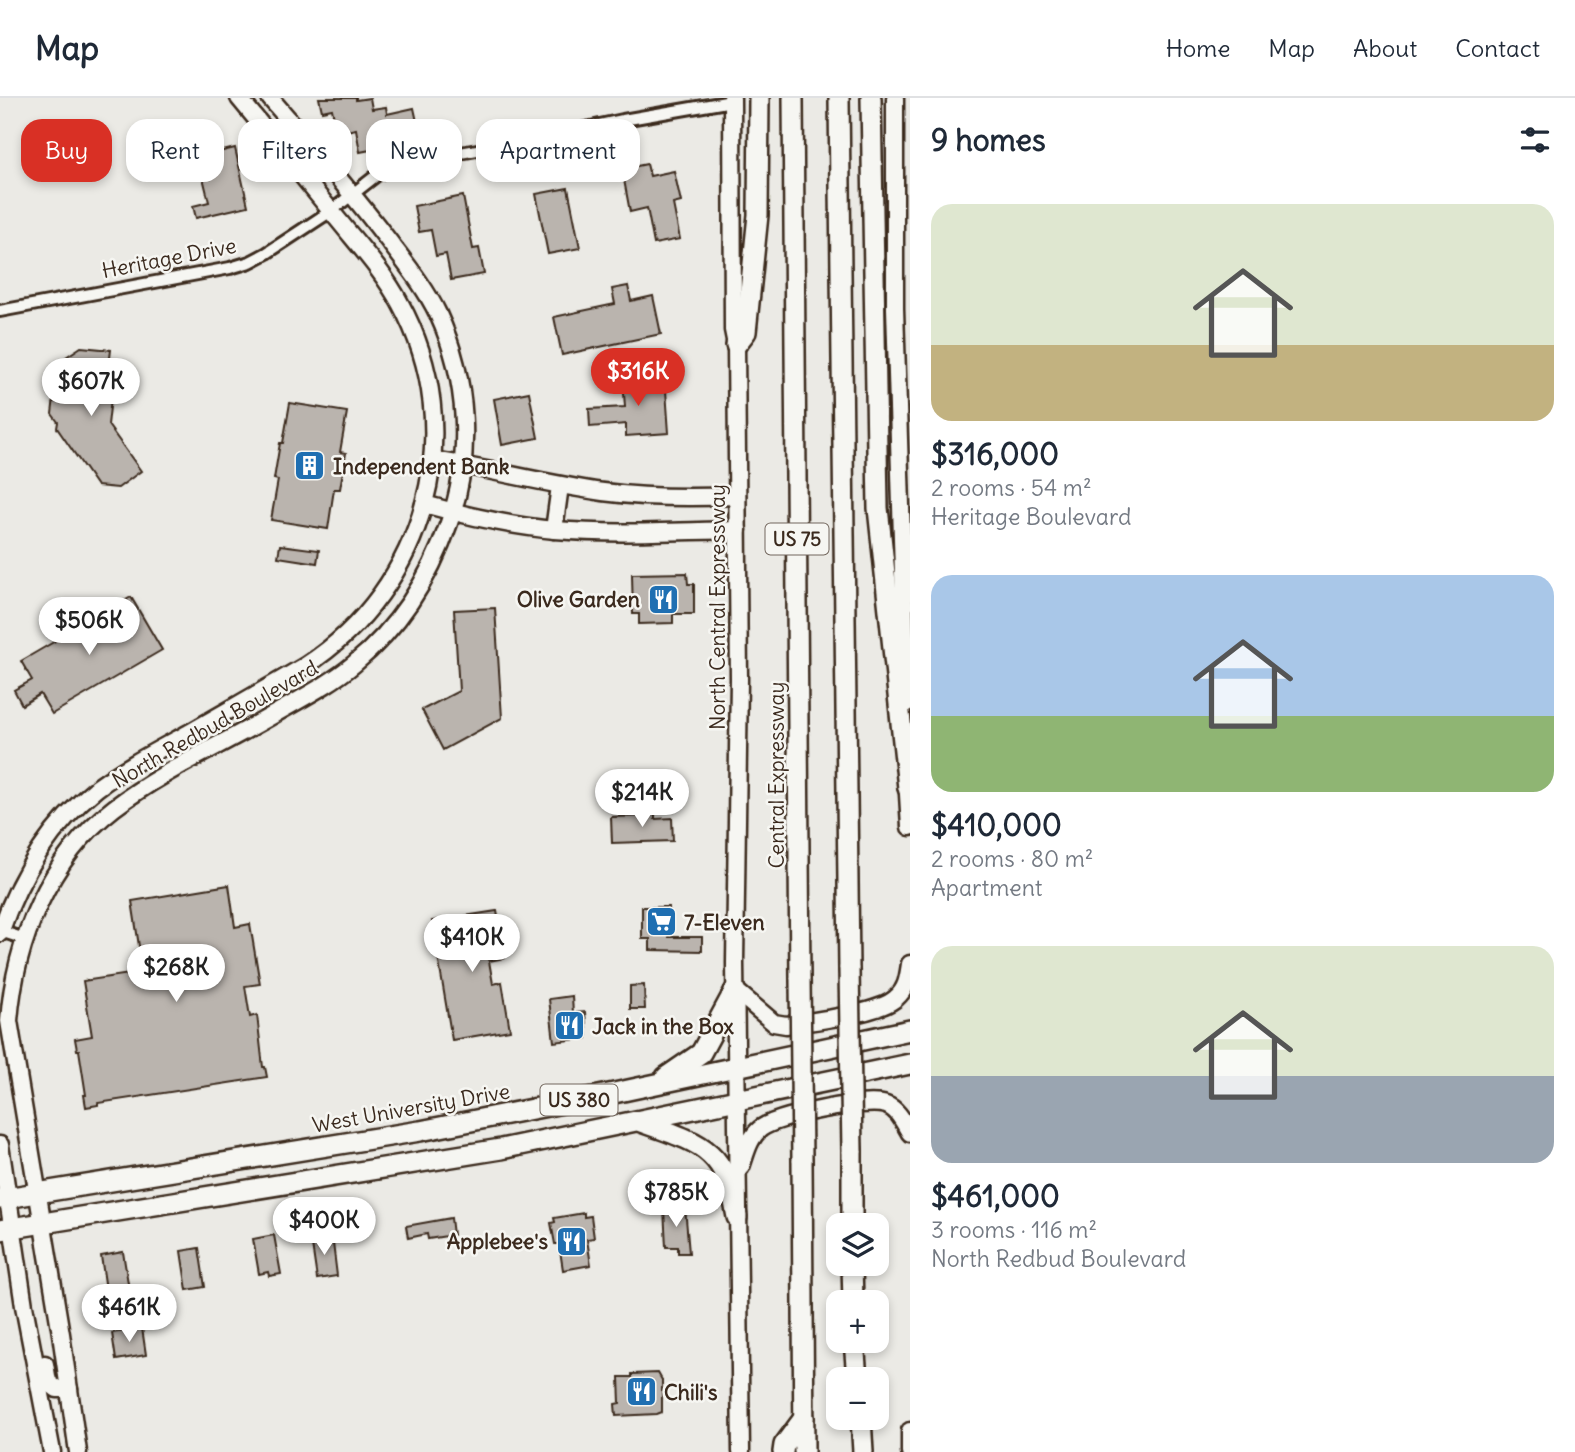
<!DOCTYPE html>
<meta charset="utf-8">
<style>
:root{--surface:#fff;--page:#f6f6f7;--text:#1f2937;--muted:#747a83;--line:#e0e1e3;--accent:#d93025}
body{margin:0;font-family:Delius,sans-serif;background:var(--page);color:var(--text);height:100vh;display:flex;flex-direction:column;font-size:26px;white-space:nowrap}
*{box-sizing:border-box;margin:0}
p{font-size:23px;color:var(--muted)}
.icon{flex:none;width:38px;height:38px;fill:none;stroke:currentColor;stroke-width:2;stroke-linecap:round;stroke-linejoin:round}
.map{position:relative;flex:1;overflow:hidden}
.side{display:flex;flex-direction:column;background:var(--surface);width:665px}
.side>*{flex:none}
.banner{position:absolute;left:21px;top:21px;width:665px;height:63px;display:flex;gap:14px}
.controls{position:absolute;left:826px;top:1115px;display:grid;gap:14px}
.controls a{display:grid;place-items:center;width:63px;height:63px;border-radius:14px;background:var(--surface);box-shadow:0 4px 10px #0003;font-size:35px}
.price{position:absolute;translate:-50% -60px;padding:0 16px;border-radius:24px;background:#fff;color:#222;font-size:23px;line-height:46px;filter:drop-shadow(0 2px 4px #0008)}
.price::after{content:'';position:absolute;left:50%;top:42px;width:21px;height:16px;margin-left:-10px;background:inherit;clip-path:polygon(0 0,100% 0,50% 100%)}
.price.active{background:var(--accent);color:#fff}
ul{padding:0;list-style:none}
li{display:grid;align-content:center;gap:14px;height:371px;padding:0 21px}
li span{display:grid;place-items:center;height:217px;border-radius:21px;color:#555}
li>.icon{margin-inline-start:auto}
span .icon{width:126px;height:126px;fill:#fffc;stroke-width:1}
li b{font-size:30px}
h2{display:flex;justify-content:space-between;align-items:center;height:84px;padding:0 21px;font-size:30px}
.chip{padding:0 24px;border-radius:21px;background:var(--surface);box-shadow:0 4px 10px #0003;font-size:24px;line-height:63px}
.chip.active{background:var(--accent);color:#fff}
header{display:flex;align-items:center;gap:42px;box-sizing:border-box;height:98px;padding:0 35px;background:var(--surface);border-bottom:2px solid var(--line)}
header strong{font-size:33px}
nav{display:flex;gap:38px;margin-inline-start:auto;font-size:24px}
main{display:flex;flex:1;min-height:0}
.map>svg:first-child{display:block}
.building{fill:#bab4ae;stroke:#3b2a1e;stroke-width:2}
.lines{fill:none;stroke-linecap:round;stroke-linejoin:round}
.street-casing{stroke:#3b2a1e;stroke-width:16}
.secondary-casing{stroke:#3b2a1e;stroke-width:21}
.highway-casing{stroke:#3b2a1e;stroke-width:24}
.street{stroke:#f6f6f2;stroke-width:10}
.secondary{stroke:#f6f6f2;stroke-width:16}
.highway{stroke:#f6f6f2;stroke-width:19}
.highway-bridge-casing{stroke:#3b2a1e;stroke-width:24;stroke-linecap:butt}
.highway-bridge{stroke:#f6f6f2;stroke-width:19}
.labels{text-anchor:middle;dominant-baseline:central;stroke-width:5;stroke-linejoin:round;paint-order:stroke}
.shield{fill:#f6f6f2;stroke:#73675e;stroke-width:2}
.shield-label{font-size:19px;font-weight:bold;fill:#3b2a1e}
.street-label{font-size:21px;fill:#3b2a1e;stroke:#f6f6f2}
.poi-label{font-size:21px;font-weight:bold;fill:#3b2a1e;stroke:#f6f6f2;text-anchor:start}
</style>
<header>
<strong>Map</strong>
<nav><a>Home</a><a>Map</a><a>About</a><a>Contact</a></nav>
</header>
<main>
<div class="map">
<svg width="910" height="1354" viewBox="0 0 910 1354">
<rect width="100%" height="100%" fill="#ebeae5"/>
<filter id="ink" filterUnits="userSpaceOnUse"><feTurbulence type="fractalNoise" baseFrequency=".0143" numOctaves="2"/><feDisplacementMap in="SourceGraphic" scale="14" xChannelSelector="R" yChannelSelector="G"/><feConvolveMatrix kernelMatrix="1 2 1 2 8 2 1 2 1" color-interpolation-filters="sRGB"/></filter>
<g filter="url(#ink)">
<g class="building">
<path d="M319 0H356V2L370 0 372 11 386 9 387 16 414 10 421 42 360 54 356 31 337 35 332 11 322 13Z"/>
<path d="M235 50 248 108 196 120 193 108 209 104 198 59Z"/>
<path d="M647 66 650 78 674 73 681 104 673 106 680 141 654 146 647 110 630 114 622 71Z"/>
<path d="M568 90 580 150 548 156 536 96Z"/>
<path d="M463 98 473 151 479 150 484 176 451 182 446 156 436 158 431 132 419 134 414 108Z"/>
<path d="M628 188 631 203 653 198 661 236 562 257 554 219 615 206 612 191Z"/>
<path d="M81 249 111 252 107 284 112 291 108 327 141 373 118 390 97 388 57 330 58 324 52 316 56 283 64 277 66 259Z"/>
<path d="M665 278 669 335 626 338V326L590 329 589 311 625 309 623 281Z"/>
<path d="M529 294 538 340 502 347 494 301Z"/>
<path d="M290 305 347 314 340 354 346 355 340 391H334L328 431 271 422 278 382 274 381 280 345H283Z"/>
<path d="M280 447 319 452 317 465 278 459Z"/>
<path d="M687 475 688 486H694V516H673V525L639 526V516H633L632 476Z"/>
<path d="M131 499 162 552 52 616 40 596 22 607 14 592 32 582 21 563Z"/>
<path d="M495 510 502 620 443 652 422 612 459 593 454 512Z"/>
<path d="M642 711H655V721L672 720 673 743 612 745 611 719 642 718Z"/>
<path d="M229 787 235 829 250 826 260 886 245 888 250 919 257 917 263 969H265L267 979 98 1005V1007L86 1009 84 997H86L79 952H77L75 941 92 938 83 883 143 874 132 803Z"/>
<path d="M642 809H669V839H702V853L650 852V841H642Z"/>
<path d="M497 813 505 860 489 863 493 886 502 884 510 932 452 942 432 823Z"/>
<path d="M644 887 645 911H630V888Z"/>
<path d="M572 898 573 915 585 914 587 940 554 944 549 901Z"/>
<path d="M685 1109 689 1155H678V1149H666L664 1110Z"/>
<path d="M584 1115V1119L591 1118 594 1140 587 1141 591 1167 563 1172 559 1146H555L551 1125 555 1124 554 1120Z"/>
<path d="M451 1120 453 1137 428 1141 427 1136 408 1140 406 1128Z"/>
<path d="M274 1137 281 1176 269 1178 268 1174 259 1176 253 1141Z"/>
<path d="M332 1137 337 1178 317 1181 311 1140Z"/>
<path d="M199 1150 205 1189 187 1192 181 1153Z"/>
<path d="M123 1154 131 1204H129V1208L109 1212 101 1158Z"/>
<path d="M142 1230 146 1257 116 1262 112 1235Z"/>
<path d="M658 1275 662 1282V1314L657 1316 616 1318 615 1306 620 1305 619 1279H632V1276Z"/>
</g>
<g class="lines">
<defs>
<g id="street">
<path d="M0 213 230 170 250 164 267 155 331 113 377 77 399 66 516 45 623 22 732 3"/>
<path d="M0 833 25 841"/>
</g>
<g id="secondary">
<path d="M732 0 733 232 736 247 739 581 735 865 741 1354"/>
<path d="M895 0V210L907 605"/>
<path d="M433 362C490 371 546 386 603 394 648 400 692 400 737 398"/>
<path d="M424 406C467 418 510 428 555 432 616 437 677 433 738 432"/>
<path d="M554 432 560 388"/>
<path d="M907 680 910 729"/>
<path d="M0 835C19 779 51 727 97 690 125 669 158 652 189 635 227 613 266 591 305 568 426 490 470 333 400 205 384 175 361 150 340 124 306 83 273 41 239 0"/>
<path d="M735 892 774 925 786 927C812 923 879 916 896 900 907 891 908 879 910 866"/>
<path d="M0 1047 24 1208 52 1354"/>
<path d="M741 1069C746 1055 749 1040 760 1031 775 1018 867 1000 886 1007 898 1011 904 1025 910 1035"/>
<path d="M45 1266 48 1284 57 1291H69"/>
<path d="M78 1354 61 1236 9 923C15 843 49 760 114 710 162 673 220 648 273 617 300 601 329 587 354 566 399 529 430 480 449 425 473 358 468 281 438 216 425 189 406 166 388 142 351 93 311 47 270 0"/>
<path d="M910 1354V1333"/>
</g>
<g id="highway">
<path d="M793 0 800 881"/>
<path d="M839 0 849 871"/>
<path d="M871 0 878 410 908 690"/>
<path d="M736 247 746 234 758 117 759 0"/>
<path d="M666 979 701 955 735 892"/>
<path d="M641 1024C703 1046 725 1050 737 1119"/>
<path d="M852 1053V1127"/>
<path d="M802 1062 804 1354"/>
<path d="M0 1101 420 1033 614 995 910 932"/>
<path d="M0 1132 501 1051 910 966"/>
<path d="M852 1166 853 1204"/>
<path d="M854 1242 857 1281"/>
<path d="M861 1320 863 1354"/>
<path d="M783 1354 784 1347 804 1320"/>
</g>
</defs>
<use href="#street" class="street-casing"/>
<use href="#secondary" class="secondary-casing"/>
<use href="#highway" class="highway-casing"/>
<use href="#street" class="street"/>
<use href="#secondary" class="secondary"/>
<use href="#highway" class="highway"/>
<defs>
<g id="highway-bridge">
<path d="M849 871 852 1053"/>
<path d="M800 881 802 1062"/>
</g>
</defs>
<use href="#highway-bridge" class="highway-bridge-casing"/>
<use href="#highway-bridge" class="highway-bridge"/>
</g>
</g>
<defs>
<symbol id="building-square" viewBox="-11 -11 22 22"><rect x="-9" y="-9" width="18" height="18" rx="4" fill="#1f6fb2" stroke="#f6f6f2"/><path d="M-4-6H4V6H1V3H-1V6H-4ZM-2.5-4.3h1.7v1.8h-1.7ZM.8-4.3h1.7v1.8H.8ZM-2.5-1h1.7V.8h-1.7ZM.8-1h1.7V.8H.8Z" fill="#fff"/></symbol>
<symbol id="restaurant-square" viewBox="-11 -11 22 22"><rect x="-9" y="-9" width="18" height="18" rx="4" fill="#1f6fb2" stroke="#f6f6f2"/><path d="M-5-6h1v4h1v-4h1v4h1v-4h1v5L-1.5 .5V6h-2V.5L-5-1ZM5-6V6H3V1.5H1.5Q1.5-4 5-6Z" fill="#fff"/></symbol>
<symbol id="supermarket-square" viewBox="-11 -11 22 22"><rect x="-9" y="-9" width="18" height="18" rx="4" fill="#1f6fb2" stroke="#f6f6f2"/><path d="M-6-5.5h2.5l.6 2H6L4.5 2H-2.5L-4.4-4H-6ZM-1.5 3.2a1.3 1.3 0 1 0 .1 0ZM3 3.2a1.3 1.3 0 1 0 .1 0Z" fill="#fff"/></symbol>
</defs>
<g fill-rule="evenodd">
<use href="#building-square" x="292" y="350" width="35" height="35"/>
<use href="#restaurant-square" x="646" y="484" width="35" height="35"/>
<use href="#supermarket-square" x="644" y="806" width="35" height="35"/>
<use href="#restaurant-square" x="552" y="910" width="35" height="35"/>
<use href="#restaurant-square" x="554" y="1126" width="35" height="35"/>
<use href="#restaurant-square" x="624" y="1276" width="35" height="35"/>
</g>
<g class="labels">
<g class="shield">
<rect x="765.5" y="425.5" width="63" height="31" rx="5"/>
<rect x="540.5" y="986.5" width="77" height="31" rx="5"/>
</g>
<g class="shield-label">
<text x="797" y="441">US 75</text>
<text x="579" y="1002">US 380</text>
</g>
<g class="street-label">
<text transform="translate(169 160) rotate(-11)">Heritage Drive</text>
<text transform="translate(717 509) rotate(-90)">North Central Expressway</text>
<text transform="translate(215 626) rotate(-30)">North Redbud Boulevard</text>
<text transform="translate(776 677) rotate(-90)">Central Expressway</text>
<text transform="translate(411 1010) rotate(-10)">West University Drive</text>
</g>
<g class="poi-label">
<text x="333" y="368">Independent Bank</text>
<text x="640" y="501" text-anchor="end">Olive Garden</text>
<text x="684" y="824">7-Eleven</text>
<text x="592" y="928">Jack in the Box</text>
<text x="548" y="1143" text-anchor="end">Applebee's</text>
<text x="664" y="1294">Chili's</text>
</g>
</g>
</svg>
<div class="controls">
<a><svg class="icon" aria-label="layers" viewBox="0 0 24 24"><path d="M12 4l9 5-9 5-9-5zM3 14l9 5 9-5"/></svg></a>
<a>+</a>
<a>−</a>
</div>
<b class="price active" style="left:638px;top:310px">$316K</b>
<b class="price" style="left:91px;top:320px">$607K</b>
<b class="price" style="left:89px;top:559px">$506K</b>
<b class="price" style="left:642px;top:731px">$214K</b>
<b class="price" style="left:472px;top:876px">$410K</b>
<b class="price" style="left:176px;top:906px">$268K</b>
<b class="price" style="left:676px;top:1131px">$785K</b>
<b class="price" style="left:324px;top:1159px">$400K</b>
<b class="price" style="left:129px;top:1246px">$461K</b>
<div class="banner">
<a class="chip active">Buy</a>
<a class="chip">Rent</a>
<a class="chip">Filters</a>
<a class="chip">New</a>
<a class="chip">Apartment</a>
</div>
</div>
<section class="side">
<h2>9 homes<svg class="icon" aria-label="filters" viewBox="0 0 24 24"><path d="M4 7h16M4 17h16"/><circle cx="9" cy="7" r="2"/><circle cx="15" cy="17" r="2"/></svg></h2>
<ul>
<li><span style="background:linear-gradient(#dfe7d0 65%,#c2b280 0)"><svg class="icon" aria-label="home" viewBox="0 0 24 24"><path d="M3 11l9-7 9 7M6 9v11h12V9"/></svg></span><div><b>$316,000</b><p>2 rooms · 54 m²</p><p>Heritage Boulevard</p></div></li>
<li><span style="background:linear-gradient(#a9c7e8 65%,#8fb573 0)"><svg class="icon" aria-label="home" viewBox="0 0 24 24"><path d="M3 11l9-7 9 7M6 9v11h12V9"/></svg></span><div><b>$410,000</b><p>2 rooms · 80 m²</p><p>Apartment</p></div></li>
<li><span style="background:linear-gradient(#dfe7d0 60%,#9aa5b1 0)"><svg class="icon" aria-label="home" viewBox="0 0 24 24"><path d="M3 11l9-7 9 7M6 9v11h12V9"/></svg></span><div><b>$461,000</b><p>3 rooms · 116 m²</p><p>North Redbud Boulevard</p></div></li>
</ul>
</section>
</main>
